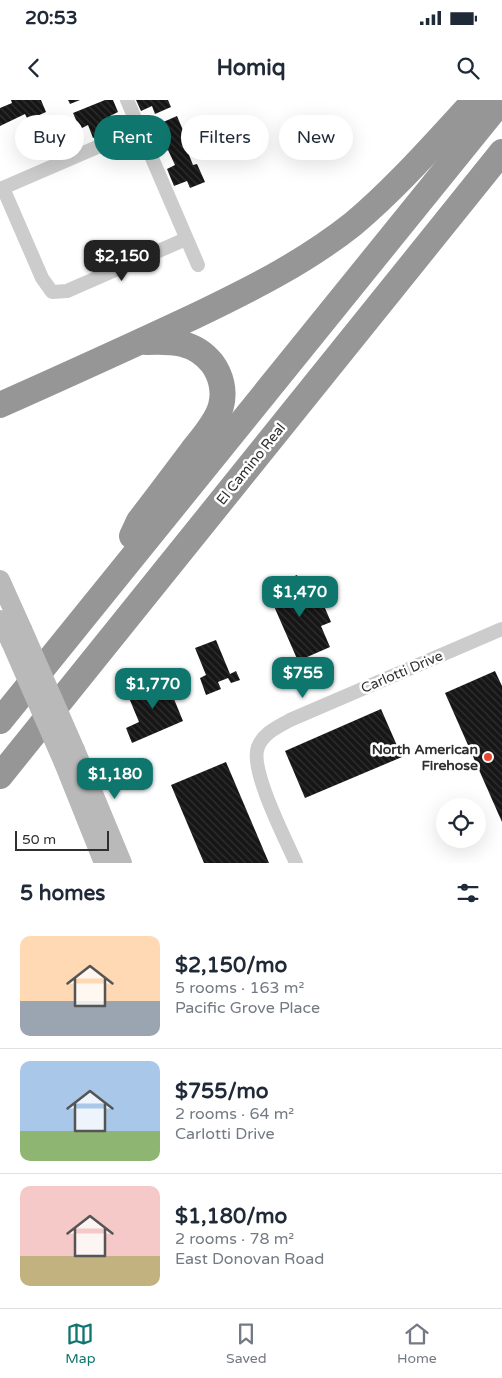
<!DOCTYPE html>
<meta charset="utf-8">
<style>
:root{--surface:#fff;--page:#f2f2f3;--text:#1f2937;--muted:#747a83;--line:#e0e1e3;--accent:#0f766e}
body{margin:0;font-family:"Varela Round",sans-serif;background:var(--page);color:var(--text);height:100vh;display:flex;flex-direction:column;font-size:19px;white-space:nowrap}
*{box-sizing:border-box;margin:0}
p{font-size:16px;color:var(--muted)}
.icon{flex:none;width:28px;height:28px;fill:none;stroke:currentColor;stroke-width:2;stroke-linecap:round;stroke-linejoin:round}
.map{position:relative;height:763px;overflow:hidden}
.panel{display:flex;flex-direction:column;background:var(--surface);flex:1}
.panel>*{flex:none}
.top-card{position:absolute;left:15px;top:15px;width:472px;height:45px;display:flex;gap:10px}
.controls{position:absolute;left:436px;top:698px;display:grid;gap:10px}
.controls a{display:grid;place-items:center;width:50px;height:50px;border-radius:50%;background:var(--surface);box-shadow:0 5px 20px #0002;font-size:25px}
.scale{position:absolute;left:15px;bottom:12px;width:94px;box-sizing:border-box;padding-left:5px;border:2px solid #2f2f2f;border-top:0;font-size:14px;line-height:18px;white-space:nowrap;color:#2f2f2f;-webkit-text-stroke:4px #fff;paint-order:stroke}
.price{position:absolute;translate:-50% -42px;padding:0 11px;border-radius:10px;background:var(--accent);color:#fff;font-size:16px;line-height:32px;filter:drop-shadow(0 1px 2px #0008)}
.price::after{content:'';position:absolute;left:50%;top:30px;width:15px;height:11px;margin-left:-8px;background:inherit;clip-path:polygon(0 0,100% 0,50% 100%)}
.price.selected{background:#222;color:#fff}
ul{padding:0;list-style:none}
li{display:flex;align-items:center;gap:15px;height:125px;padding:0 20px}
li+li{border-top:1px solid var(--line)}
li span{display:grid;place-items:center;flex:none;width:140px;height:100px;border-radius:10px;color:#555}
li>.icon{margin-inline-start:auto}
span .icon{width:60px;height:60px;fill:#fffc;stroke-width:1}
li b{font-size:21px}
h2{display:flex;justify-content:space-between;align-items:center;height:60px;padding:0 20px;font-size:21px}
.tag{padding:0 18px;border-radius:22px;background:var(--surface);box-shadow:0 5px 20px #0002;font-size:18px;line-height:45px}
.tag.selected{background:var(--accent);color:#fff}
.status{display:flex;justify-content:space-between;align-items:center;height:35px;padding:0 25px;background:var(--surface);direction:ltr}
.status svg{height:14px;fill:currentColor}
header{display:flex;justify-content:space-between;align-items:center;height:65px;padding:0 20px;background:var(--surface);font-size:22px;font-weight:700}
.menu{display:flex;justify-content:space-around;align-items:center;height:70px;border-top:1px solid var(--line);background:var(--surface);font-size:14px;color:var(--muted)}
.menu a{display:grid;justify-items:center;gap:2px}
.menu .selected{color:var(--accent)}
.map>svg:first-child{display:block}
.building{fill:url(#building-back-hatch)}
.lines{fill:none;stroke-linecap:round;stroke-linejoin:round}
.minor{stroke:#ccc;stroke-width:14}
.secondary{stroke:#b9b9b9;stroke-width:20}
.motorway{stroke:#969696;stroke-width:26}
.secondary-bridge{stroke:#b9b9b9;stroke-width:20}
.poi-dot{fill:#e64632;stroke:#fff;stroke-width:2}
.labels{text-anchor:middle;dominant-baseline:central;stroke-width:5;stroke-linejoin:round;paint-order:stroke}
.street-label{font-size:14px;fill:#2f2f2f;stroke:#fff}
.poi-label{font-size:14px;font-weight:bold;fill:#2f2f2f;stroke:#fff;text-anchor:end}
</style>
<div class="status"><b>20:53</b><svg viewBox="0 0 49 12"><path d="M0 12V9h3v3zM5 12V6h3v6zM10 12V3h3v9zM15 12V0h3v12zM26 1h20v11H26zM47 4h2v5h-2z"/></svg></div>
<header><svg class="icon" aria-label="back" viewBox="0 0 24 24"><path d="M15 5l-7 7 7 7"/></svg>Homiq<svg class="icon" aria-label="search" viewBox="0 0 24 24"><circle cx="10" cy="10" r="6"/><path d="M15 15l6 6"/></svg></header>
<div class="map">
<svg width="502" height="763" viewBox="0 0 502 763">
<defs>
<pattern id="building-back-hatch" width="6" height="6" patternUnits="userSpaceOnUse" patternTransform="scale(1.25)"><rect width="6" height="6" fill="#161616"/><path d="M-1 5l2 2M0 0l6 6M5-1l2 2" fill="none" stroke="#303030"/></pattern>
</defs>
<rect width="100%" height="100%" fill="#fff"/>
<g class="building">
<path d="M11 0H41L46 12 28 20 25 14 0 26V8L12 3Z"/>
<path d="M68 0H80L70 4Z"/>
<path d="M105 0H113L118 12 110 16 116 28 93 38 88 25 80 29 73 13Z"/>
<path d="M136 0H168L171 7 155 14 152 6 141 11Z"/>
<path d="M177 16 185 35 181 37 187 50 193 65 197 64 205 82 190 88 187 81 174 86 167 69 175 65 168 50 160 54 152 36 164 31 161 23Z"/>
<path d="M297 475 309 504 321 499 331 522 321 526 330 547 298 561 266 488Z"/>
<path d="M216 540 230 574 236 571 240 580 231 583 228 578 218 582 221 589 206 595 200 578 206 575 195 548Z"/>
<path d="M495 571 502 586V722L445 593Z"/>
<path d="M165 577 183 621 132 643 126 628 139 622 127 593Z"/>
<path d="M381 609 402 657 305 698 285 651Z"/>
<path d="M226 662 269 763H204L171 685Z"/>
</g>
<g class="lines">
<g class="minor">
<path d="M127 0 198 165"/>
<path d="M3 88 42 178 52 192 67 191 186 139"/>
<path d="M0 89 139 29"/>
<path d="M296 763C286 740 249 669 258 647 263 633 278 627 290 620L502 529"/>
</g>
<g class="secondary">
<path d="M0 480 22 529"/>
<path d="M0 520 11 542"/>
<path d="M75 650 122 763"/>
<path d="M64 663 104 763"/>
</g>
<g class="motorway">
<path d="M0 305C65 276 129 247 193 217 249 190 304 163 353 124 397 87 436 42 475 0"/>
<path d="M132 436 139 421C157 398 174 375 192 351 202 338 217 322 221 306 225 291 221 275 212 263 194 241 172 241 146 242"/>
<path d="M0 621 502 0"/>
<path d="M0 676 502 52"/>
</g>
<g class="secondary-bridge">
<path d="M22 529 75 650"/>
<path d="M11 542 64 663"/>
</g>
</g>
<circle class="poi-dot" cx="488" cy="657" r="5"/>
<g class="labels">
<g class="street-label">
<text transform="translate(251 364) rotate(-51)">El Camino Real</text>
<text transform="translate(402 572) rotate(-23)">Carlotti Drive</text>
</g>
<g class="poi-label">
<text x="478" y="649">North American<tspan x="478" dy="16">Firehose</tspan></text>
</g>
</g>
</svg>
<div class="controls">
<a><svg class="icon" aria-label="locate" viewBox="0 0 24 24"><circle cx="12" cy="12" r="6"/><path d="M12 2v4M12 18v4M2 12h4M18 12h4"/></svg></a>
</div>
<div class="scale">50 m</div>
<b class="price selected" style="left:122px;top:182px">$2,150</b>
<b class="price" style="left:300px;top:518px">$1,470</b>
<b class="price" style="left:303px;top:599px">$755</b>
<b class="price" style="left:153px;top:610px">$1,770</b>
<b class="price" style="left:115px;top:700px">$1,180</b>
<div class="top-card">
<a class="tag">Buy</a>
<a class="tag selected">Rent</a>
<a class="tag">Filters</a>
<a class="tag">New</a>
</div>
</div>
<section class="panel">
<h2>5 homes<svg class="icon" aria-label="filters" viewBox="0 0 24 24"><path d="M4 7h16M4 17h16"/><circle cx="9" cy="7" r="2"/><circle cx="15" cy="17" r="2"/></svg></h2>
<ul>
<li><span style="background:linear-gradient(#ffd9b3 65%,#9aa5b1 0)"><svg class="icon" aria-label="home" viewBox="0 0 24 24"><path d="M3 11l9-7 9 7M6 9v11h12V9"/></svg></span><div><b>$2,150/mo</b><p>5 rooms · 163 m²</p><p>Pacific Grove Place</p></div></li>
<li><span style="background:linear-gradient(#a9c7e8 70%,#8fb573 0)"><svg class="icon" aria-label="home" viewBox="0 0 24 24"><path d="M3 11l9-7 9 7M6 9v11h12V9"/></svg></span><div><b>$755/mo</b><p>2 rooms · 64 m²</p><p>Carlotti Drive</p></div></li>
<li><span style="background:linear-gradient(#f6c9c9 70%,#c2b280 0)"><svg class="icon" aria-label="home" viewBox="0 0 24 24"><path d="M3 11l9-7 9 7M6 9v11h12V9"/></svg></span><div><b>$1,180/mo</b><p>2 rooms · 78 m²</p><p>East Donovan Road</p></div></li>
</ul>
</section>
<nav class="menu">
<a class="selected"><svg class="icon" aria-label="map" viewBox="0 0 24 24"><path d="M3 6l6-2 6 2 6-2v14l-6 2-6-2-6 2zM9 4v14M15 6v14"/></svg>Map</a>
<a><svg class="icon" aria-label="saved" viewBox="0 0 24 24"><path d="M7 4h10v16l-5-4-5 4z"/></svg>Saved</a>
<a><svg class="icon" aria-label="home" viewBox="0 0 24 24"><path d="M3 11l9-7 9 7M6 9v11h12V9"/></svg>Home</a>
</nav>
